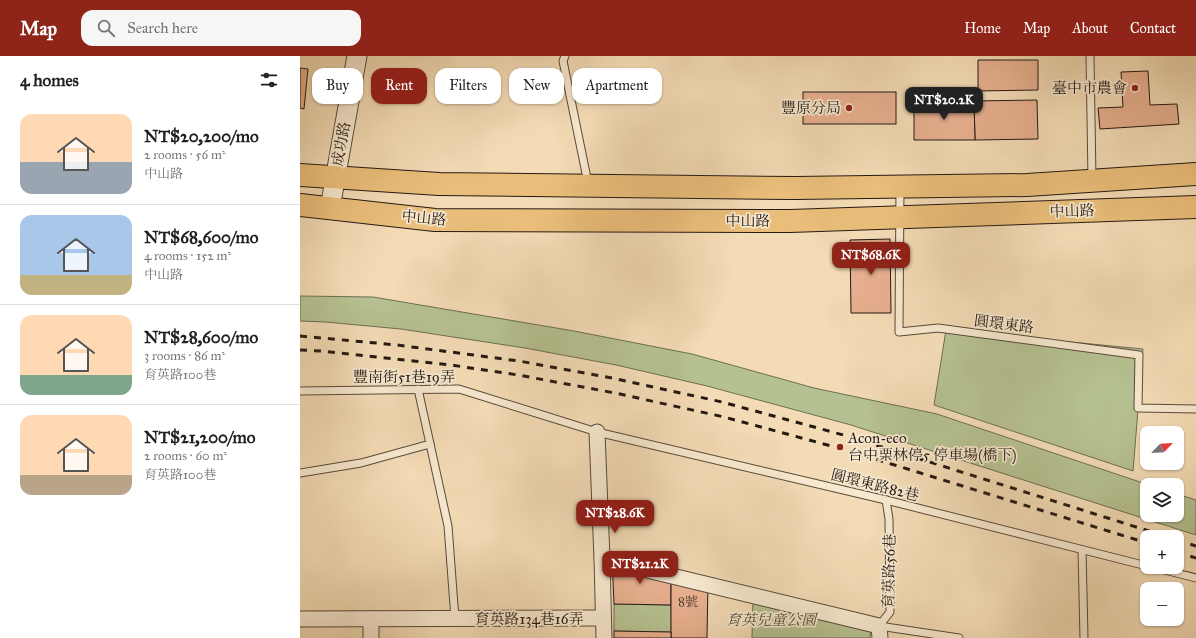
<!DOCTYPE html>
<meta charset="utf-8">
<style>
:root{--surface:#fff;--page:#f6f6f6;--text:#202124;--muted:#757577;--line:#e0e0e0;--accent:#8f2418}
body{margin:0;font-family:"IM FELL Great Primer","Noto Serif TC",serif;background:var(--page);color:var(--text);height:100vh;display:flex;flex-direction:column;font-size:15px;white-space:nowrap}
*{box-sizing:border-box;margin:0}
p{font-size:13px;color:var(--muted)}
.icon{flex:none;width:22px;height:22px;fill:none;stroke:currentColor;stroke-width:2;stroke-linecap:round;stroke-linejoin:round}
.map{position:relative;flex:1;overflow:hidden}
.panel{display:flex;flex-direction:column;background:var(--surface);width:300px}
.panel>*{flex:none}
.hud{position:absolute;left:12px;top:12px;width:380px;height:36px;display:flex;gap:8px}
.needle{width:26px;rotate:66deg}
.buttons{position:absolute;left:840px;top:370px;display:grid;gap:8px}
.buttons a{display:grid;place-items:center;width:44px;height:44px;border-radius:8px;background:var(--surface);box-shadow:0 1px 3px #0004;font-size:20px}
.price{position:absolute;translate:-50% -34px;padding:0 9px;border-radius:8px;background:var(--accent);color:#fff;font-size:13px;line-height:26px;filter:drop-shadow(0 1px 2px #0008)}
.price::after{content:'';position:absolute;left:50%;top:24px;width:12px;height:9px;margin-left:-6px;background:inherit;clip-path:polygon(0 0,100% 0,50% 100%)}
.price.active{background:#222;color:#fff}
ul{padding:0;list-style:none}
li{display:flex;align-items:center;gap:12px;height:100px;padding:0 20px}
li+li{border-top:1px solid var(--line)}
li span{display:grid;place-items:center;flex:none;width:112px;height:80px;border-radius:12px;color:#555}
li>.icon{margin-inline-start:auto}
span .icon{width:48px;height:48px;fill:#fffc;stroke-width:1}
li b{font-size:17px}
h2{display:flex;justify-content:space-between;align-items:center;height:48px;padding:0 20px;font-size:17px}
.tag{padding:0 14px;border-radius:12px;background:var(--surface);box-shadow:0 1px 3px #0004;font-size:14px;line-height:36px}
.tag.active{background:var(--accent);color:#fff}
header{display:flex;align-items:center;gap:24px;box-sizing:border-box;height:56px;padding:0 20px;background:var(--accent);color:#fff}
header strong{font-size:19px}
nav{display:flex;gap:22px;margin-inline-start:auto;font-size:14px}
.search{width:280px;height:36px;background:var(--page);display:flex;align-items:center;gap:10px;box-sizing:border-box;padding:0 14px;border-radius:12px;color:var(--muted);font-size:15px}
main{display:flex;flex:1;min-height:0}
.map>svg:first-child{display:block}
.green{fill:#b6c191;stroke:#6d6e52}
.building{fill:#e7af8f;stroke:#241a12}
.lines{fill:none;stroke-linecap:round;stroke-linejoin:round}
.service-casing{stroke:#584a3b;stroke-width:9}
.minor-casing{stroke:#584a3b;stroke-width:17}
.tertiary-casing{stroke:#584a3b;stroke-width:21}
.primary-casing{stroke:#241a12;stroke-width:24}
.service{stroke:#f7e8cf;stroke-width:7}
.minor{stroke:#f7e8cf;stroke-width:15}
.tertiary{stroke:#f7e8cf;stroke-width:19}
.primary{stroke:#eabe7a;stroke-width:22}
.rail{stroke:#241a12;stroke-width:3;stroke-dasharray:7 7;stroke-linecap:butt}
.poi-dot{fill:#8f2418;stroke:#f7e8cf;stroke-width:1.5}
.labels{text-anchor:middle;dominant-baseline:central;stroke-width:3.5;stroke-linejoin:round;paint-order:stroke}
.number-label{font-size:13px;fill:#553f31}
.poi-label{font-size:15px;fill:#241a12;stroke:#f7e8cf;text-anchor:end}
.street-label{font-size:15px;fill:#241a12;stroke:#f7e8cf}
.park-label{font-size:15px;font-style:italic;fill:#504c38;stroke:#f7e8cf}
</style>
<header>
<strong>Map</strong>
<div class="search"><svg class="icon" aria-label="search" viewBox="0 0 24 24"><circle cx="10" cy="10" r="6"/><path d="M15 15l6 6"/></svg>Search here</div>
<nav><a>Home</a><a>Map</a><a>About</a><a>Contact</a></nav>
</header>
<main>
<section class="panel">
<h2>4 homes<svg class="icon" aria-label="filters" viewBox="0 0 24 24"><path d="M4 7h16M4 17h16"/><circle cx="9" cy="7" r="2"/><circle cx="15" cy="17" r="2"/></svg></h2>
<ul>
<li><span style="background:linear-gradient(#ffd9b3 60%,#9aa5b1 0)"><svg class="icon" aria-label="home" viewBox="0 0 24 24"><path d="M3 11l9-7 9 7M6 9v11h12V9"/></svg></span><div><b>NT$20,200/mo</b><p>2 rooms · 56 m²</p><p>中山路</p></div></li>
<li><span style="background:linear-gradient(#a9c7e8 75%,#c2b280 0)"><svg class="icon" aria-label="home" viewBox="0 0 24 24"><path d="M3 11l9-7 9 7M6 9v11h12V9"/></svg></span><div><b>NT$68,600/mo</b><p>4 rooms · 152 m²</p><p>中山路</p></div></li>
<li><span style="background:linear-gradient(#ffd9b3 75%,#7fa58c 0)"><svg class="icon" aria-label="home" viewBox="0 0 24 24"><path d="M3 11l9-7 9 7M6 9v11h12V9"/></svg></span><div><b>NT$28,600/mo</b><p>3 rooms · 86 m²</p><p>育英路100巷</p></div></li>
<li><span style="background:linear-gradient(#ffd9b3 75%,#b9a48a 0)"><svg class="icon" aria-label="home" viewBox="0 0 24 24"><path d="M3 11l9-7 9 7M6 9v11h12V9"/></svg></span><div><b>NT$21,200/mo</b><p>2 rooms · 60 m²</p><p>育英路100巷</p></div></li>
</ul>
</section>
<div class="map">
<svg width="896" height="582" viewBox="0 0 896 582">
<rect width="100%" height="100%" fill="#f3dbb5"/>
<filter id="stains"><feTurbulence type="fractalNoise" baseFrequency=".005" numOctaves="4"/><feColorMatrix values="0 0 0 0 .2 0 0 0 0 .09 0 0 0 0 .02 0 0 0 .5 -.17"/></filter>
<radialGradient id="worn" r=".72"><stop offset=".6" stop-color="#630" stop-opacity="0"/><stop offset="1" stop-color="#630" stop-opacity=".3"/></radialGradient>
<g class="green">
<path d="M0 240 73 241 274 275 392 298 514 332 637 358 849 429H847V459H877V438L896 444V479L551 369 407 330 316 309 225 292 101 273 25 266 0 265Z"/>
<path d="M646 274 843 293 833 415 634 349Z"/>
<path d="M453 541 571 571 570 582H452Z"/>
<path d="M314 548 371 549V576L314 575Z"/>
</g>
<g class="building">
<path d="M678 4H738V34L678 35Z"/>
<path d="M0 12 8 13 4 53 0 52Z"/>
<path d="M848 15 850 49 877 48 879 68 800 73 798 52 823 51 821 16Z"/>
<rect x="503" y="36" width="93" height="32"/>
<path d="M737 44 738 83 675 84 674 45Z"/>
<path d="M614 45H674L675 84H614Z"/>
<path d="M590 183 591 257H551L550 184Z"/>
<path d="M312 502 371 518V549L314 548Z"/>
<path d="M371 518 408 527 407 582H371Z"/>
<path d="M314 575 371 576V582H314Z"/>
</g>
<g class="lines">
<defs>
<g id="service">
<path d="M265 0 263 5 288 127"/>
<path d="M790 0 792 123"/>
<path d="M600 132 599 276 638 272 839 299 838 352 896 353"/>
<path d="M118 333 148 470 155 563"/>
<path d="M0 335 159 333 297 376 586 444 847 510"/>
<path d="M0 417 61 407 130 388"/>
<path d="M586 444 589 463 590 556 579 570 659 582"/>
<path d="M782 494 784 582"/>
<path d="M853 511 896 522"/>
</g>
<g id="minor">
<path d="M297 376 302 503 304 582"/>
<path d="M302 503 579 570 580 582"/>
<path d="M0 563 303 562"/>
<path d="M71 563V582"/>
</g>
<path id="tertiary" d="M30 152 57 0"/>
<g id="primary">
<path d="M0 119 139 128 495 132 727 129 896 118"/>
<path d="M0 149 135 164 490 165 896 151"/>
</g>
</defs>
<use href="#service" class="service-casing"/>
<use href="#minor" class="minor-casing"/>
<use href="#tertiary" class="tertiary-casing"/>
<use href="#primary" class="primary-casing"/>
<use href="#service" class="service"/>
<use href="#minor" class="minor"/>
<use href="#tertiary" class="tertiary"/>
<use href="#primary" class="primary"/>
<g class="rail">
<path d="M0 280 97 289 219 305 312 322 422 346 547 380 868 481"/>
<path d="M0 294 21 295 151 309 218 319 315 337 424 361 546 394 847 487"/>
<path d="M877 484 896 490"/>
<path d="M877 496 896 502"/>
</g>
</g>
<g class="poi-dot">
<circle cx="835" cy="32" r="4"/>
<circle cx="549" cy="52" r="4"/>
<circle cx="540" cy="391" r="4"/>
</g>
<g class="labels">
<g class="number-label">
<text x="388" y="546">8號</text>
</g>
<g class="poi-label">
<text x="827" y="32">臺中市農會</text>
<text x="541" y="52">豐原分局</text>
<text x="548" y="382" text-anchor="start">Acon-eco<tspan x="548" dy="17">台中栗林停5 停車場(橋下)</tspan></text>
</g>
<g class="street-label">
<text transform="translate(41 88) rotate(-80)">成功路</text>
<text transform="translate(772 155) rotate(-2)">中山路</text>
<text transform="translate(124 162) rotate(5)">中山路</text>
<text x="448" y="165">中山路</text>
<text transform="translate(704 268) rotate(7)">圓環東路</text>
<text x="104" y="321">豐南街51巷19弄</text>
<text transform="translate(575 429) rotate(14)">圓環東路82巷</text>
<text transform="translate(589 515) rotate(-89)">育英路56巷</text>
<text x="229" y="563">育英路134巷16弄</text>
</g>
<g class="park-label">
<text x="471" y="564">育英兒童公園</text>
</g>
</g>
<rect width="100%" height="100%" filter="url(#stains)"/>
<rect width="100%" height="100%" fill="url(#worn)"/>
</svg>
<div class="buttons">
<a><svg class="needle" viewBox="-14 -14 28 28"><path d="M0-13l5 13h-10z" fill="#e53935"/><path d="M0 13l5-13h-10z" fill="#757577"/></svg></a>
<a><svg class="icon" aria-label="layers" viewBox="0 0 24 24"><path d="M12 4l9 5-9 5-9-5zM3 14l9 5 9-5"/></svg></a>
<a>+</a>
<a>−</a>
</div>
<b class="price active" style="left:644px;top:65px">NT$20.2K</b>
<b class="price" style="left:571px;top:220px">NT$68.6K</b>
<b class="price" style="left:315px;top:478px">NT$28.6K</b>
<b class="price" style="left:340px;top:529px">NT$21.2K</b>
<div class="hud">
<a class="tag">Buy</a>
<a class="tag active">Rent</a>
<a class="tag">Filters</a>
<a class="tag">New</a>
<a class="tag">Apartment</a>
</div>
</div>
</main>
